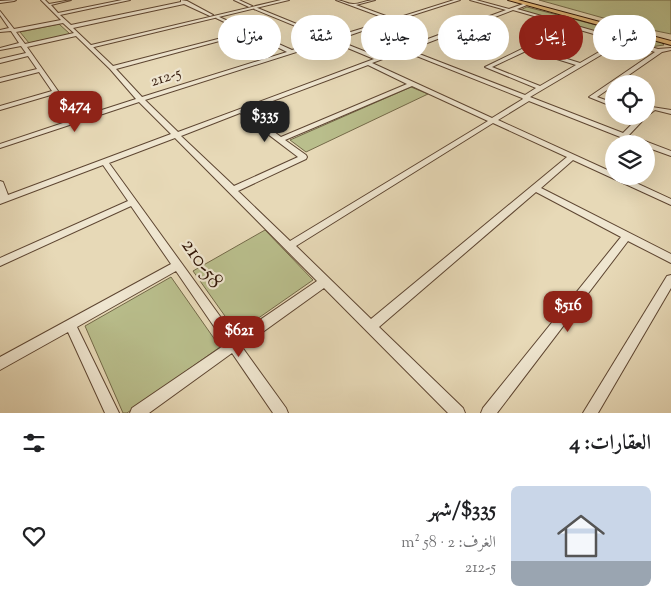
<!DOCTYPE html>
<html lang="ar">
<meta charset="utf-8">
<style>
:root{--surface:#fff;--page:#f2f2f2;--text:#202124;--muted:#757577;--accent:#8f2418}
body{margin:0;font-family:"Sorts Mill Goudy",Amiri,serif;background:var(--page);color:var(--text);direction:rtl;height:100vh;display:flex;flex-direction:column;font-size:19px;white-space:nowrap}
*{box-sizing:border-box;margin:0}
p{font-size:16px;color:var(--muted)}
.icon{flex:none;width:28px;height:28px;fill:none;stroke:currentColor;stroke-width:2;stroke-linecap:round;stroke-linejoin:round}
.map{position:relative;height:413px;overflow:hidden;direction:ltr}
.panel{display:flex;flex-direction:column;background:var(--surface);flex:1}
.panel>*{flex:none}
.hud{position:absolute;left:15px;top:15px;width:641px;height:45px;direction:rtl;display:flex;gap:10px}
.buttons{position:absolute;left:605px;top:75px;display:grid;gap:10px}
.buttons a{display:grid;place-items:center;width:50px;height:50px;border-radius:50%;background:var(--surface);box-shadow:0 5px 20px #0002;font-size:25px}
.price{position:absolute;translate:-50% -42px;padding:0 11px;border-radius:10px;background:var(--accent);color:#fff;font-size:16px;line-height:32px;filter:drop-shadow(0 1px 2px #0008)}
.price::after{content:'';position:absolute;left:50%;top:30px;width:15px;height:11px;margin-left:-8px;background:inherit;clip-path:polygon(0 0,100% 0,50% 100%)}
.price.selected{background:#222;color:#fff}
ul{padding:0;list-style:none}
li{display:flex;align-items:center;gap:15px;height:125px;padding:0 20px}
li span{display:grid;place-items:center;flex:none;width:140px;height:100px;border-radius:8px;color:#555}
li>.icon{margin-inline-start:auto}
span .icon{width:60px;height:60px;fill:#fffc;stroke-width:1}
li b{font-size:21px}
h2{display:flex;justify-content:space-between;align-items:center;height:60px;padding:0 20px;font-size:21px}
.tag{padding:0 18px;border-radius:22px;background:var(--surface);box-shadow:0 5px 20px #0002;font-size:18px;line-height:45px}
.tag.selected{background:var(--accent);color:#fff}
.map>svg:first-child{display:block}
.green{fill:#b9be8c;stroke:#746a49}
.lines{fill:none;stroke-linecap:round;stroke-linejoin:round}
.minor-casing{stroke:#5e4632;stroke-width:2}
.tertiary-casing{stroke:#5e4632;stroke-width:2}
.primary-casing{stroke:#301506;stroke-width:2}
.minor{fill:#efe6d0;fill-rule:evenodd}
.tertiary{fill:#efe6d0;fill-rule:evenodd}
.primary{fill:#e4bc7c;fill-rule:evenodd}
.labels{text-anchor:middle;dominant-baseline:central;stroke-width:4.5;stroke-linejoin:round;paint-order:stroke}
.far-street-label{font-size:16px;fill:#301506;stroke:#efe6d0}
.near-street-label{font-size:22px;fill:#301506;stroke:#efe6d0}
</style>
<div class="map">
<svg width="671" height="413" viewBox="0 0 671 413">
<rect width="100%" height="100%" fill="#e7d9b7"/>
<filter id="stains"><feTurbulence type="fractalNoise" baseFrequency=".004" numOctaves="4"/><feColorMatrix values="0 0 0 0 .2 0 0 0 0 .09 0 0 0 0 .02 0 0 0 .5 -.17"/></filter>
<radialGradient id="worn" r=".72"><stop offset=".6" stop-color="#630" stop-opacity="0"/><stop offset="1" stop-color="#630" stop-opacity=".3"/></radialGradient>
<g class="green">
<path d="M539 0H671V34L632 26Z"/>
<path d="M527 7 661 42 664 45 650 47 520 10Z"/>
<path d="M59 24 70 34 29 43 20 32Z"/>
<path d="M411 87 428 94 306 152 290 140Z"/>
<path d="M265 230 313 280 237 333 193 271Z"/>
<path d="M171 277 220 347 127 413H123L85 326Z"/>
</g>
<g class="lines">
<defs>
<g id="minor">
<path d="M16 0 14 1 0 3V1Z"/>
<path d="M41 0H45L49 4 71 0 51 5 58 13 122 0H130L60 15 71 25 181 2V0L187 1 213 15 210 16 184 4 73 28 113 66 245 32 216 18 217 16 292 50 327 39 254 9 255 7 331 38 390 20 336 0C342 0 347 4 353 4 360 4 367 0 375 0L356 5 394 19 454 0H460L366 30 409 46 506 10 470 0H476L509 9 526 3 527 5 517 9 658 49 671 48V50L662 52 597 97 614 103V107L589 97 655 52 623 42 530 97 623 133 640 116H646V111L652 107 671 110V114L655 110 647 116 629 135 671 151V156L646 147V144H638L529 101 498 120 614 173V176H621L671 199V205L573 160 541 188 671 254V263L628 241 497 413H481L483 408 621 237 536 192 379 327 463 408 465 413H448L324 288 242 347 286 408 288 413H273L232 353 149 413H130L132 408 226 344 176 271 77 327 119 413H105L68 332 0 370V357L171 264 131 206 0 266V258L128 201 103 165 0 204V181L3 182 8 195 171 134 139 102 0 148V144L72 120 54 94 0 110V106L52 91 39 72 0 82V78L37 69 28 56 0 63V59L26 53 21 46 0 50V48L19 43 11 31 0 32V30L9 28 0 15V11L14 29 61 20ZM513 10 569 26 485 67 536 88 525 95 409 50ZM63 23 74 33 25 44 16 32ZM573 28 618 41 580 63 532 48ZM362 31 404 48 379 57 336 40ZM249 33 287 52 142 97 116 69ZM76 36 110 69 136 99 77 118 27 47ZM331 41 374 59 178 132 145 100ZM528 50 576 65 540 86 492 67ZM404 51 522 98 523 99 492 118 372 63ZM368 65 407 84 281 137 246 111ZM412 86 488 121 290 241 238 191 306 159 307 157 306 155 285 140ZM240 113 298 157 234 186 181 136ZM493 123 567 157 371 319 296 246ZM175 138 317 281 235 337 109 163Z"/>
<path d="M234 0H239L252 6 249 7Z"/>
<path d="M671 275V288L598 413H583L667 276Z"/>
</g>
<path id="tertiary" d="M281 0H289L90 48 87 46Z"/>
<path id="primary" d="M508 0H518L671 41V45Z"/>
</defs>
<use href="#minor" class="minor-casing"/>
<use href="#tertiary" class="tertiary-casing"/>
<use href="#primary" class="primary-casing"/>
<use href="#minor" class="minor"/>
<use href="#tertiary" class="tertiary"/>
<use href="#primary" class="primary"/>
</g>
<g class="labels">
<g class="far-street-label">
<text transform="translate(166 78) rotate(-18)">212-5</text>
</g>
<g class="near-street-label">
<text transform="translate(201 264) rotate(55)">210-58</text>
</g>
</g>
<rect width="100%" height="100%" filter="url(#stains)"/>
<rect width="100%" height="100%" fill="url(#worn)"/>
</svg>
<div class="buttons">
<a><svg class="icon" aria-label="locate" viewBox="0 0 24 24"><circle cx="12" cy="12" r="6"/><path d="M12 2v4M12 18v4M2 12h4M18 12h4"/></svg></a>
<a><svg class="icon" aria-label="layers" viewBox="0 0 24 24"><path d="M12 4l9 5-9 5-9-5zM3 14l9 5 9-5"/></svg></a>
</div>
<b class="price" style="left:75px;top:133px">$474</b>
<b class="price selected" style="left:265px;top:143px">$335</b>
<b class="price" style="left:568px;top:333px">$516</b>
<b class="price" style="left:239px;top:358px">$621</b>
<div class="hud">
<a class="tag">شراء</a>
<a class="tag selected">إيجار</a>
<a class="tag">تصفية</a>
<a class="tag">جديد</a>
<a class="tag">شقة</a>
<a class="tag">منزل</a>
</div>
</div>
<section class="panel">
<h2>العقارات: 4<svg class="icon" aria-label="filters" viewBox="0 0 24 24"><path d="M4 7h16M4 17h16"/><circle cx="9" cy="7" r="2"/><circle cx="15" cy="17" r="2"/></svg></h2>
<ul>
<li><span style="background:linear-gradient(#c9d6e8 75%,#9aa5b1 0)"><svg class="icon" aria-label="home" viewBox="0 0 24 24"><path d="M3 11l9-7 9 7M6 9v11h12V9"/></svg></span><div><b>$335/شهر</b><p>الغرف: 2 · 58 m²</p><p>212-5</p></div><svg class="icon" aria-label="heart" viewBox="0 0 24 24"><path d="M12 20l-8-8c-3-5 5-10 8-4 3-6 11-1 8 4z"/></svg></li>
</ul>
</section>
